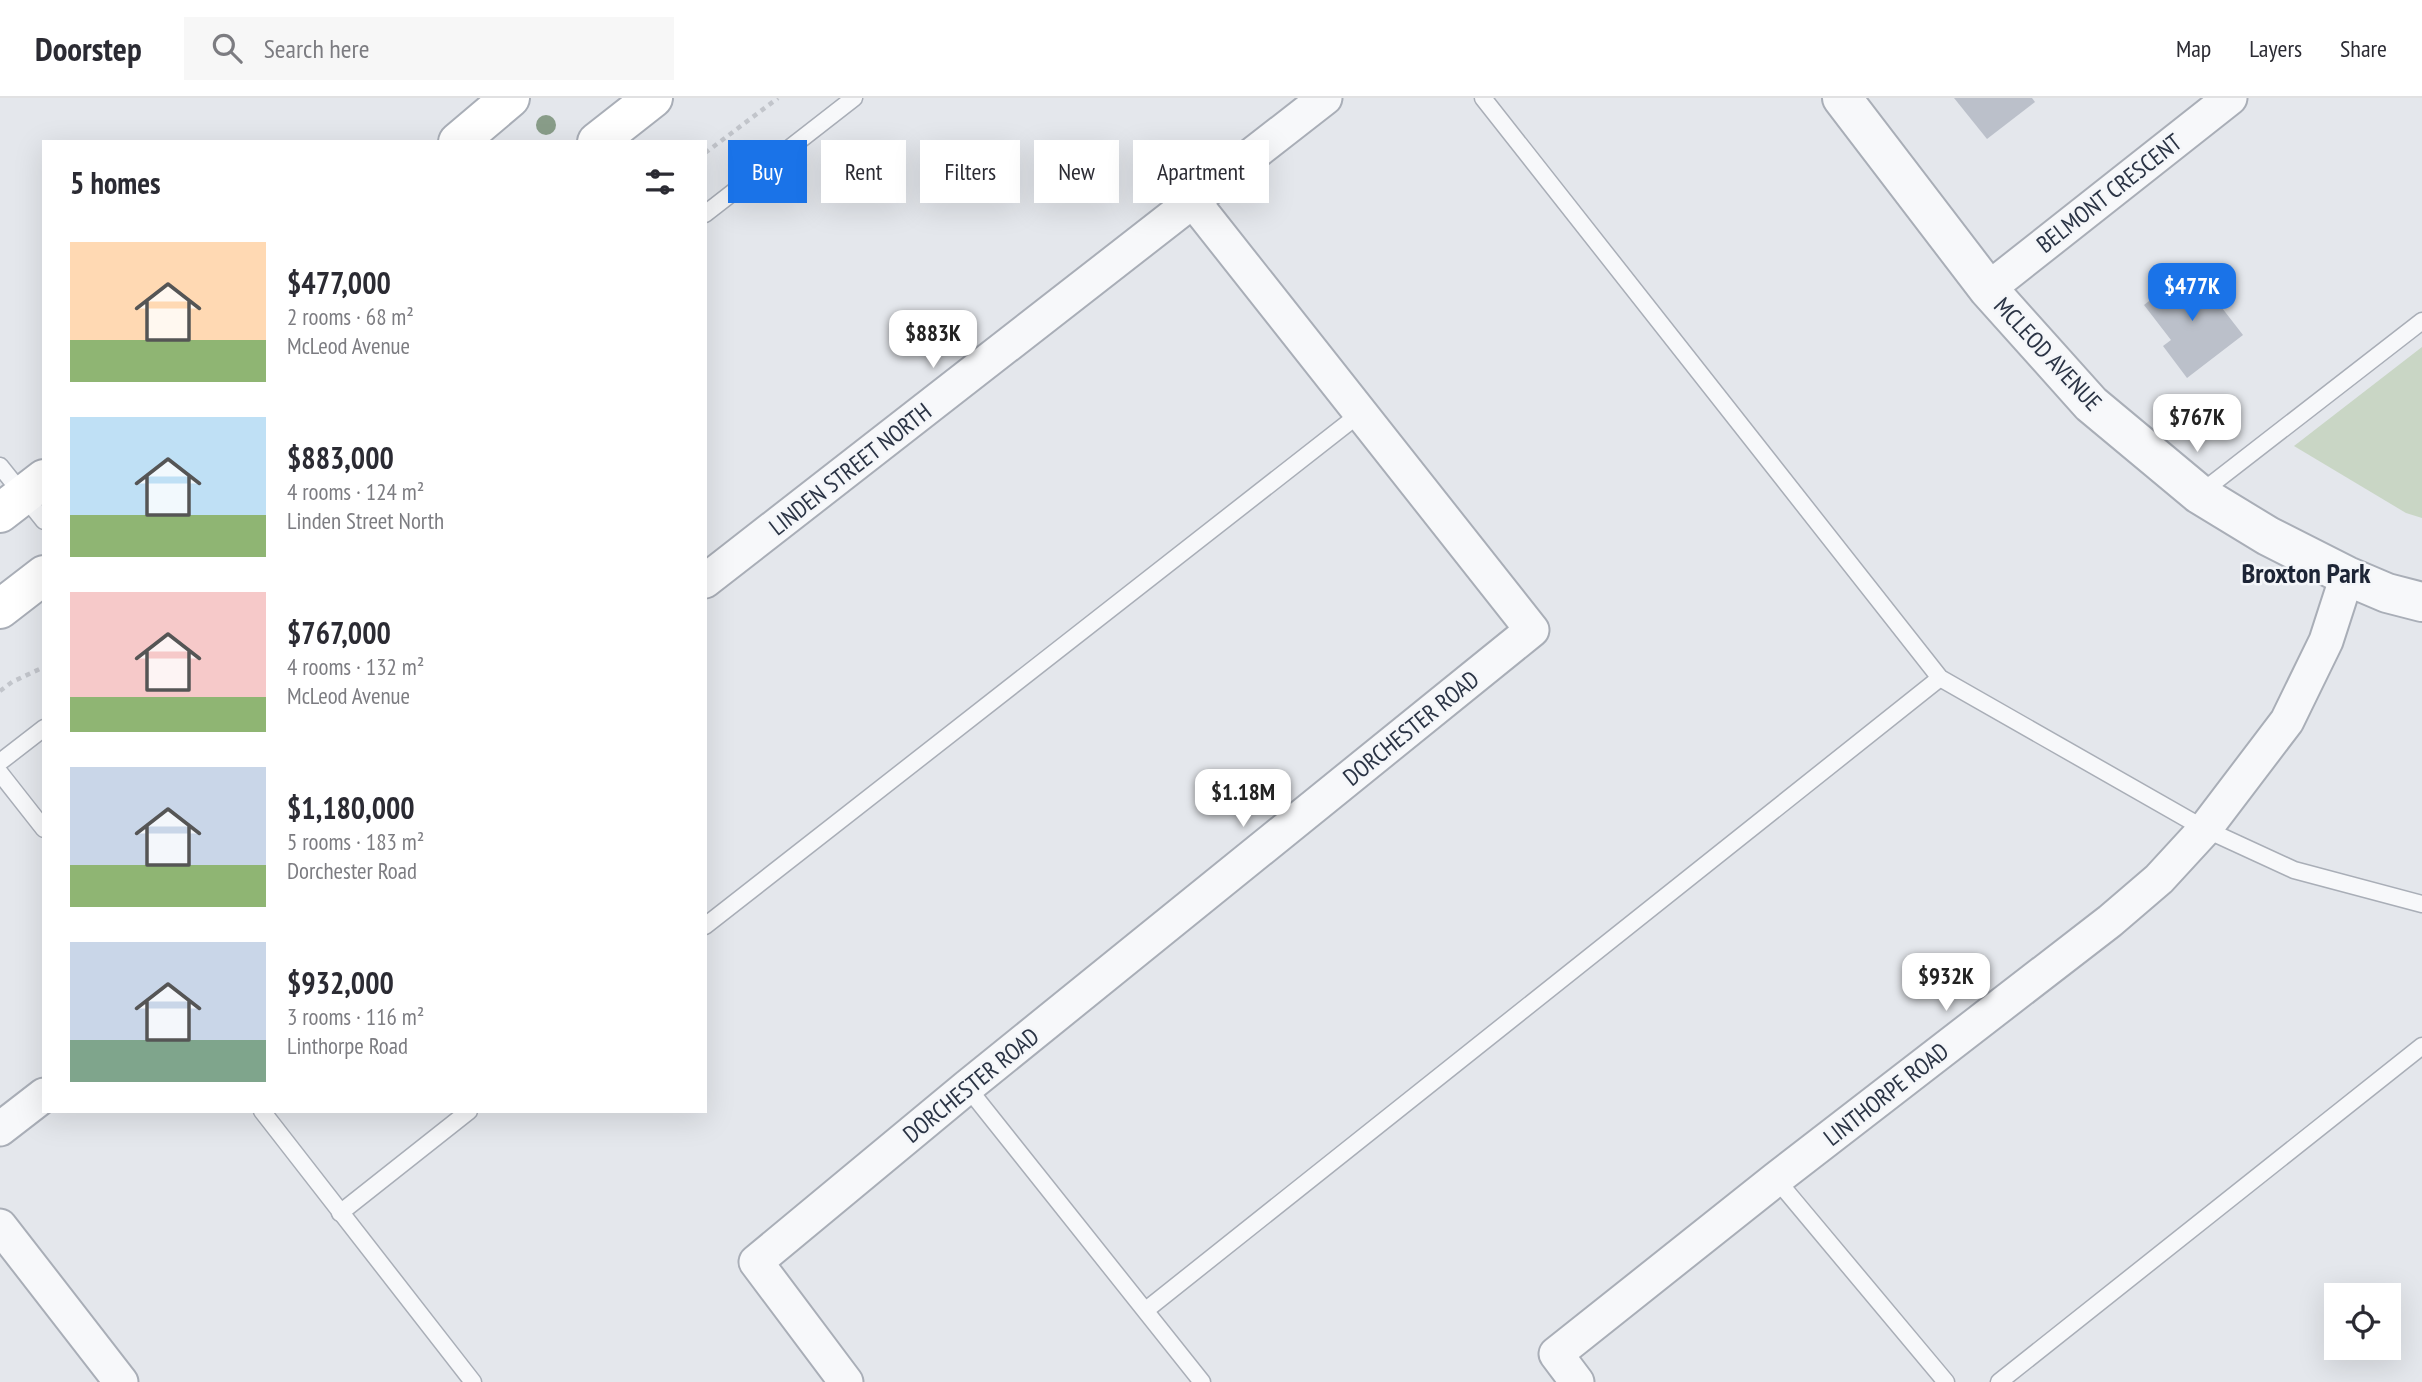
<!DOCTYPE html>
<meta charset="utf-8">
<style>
:root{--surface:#fff;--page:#f7f7f7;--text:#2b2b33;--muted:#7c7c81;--line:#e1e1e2;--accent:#1a73e8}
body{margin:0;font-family:"PT Sans Narrow",sans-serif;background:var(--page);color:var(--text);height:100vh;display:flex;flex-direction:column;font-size:26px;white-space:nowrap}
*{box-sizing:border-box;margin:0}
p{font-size:23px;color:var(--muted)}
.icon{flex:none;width:38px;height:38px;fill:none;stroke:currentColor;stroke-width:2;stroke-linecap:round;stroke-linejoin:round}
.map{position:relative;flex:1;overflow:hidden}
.panel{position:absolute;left:42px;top:42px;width:665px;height:973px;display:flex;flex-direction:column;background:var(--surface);border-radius:0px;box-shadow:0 7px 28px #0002}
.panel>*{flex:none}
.hud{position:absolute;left:728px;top:42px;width:665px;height:63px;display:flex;gap:14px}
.buttons{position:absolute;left:2324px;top:1185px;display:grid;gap:14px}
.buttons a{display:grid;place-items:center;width:77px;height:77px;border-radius:0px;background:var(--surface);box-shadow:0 7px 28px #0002;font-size:35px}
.price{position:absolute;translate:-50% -60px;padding:0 16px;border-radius:14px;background:#fff;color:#222;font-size:23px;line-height:46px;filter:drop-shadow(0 2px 4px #0008)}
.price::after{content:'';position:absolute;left:50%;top:42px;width:21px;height:16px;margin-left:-10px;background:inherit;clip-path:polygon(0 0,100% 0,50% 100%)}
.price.on{background:var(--accent);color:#fff}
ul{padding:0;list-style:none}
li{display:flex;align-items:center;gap:21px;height:175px;padding:0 28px}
li span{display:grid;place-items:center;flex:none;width:196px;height:140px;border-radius:0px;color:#555}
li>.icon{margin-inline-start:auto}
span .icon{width:84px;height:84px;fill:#fffc;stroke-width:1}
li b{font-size:30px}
h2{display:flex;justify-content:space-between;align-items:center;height:84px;padding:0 28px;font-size:30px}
.pill{padding:0 24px;border-radius:0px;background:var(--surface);box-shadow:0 7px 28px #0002;font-size:24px;line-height:63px}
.pill.on{background:var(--accent);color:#fff}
header{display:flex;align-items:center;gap:42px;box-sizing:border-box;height:98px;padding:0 35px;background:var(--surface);border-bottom:2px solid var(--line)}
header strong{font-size:33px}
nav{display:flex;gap:38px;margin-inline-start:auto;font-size:24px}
.search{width:490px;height:63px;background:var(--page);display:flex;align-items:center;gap:18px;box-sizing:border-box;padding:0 24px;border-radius:0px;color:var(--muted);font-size:26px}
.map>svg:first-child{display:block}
.green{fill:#c9d6c5}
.building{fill:#bbc0ca}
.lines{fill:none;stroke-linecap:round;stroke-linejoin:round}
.service-casing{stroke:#a9aeb7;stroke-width:19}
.minor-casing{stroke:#a9aeb7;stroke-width:37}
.tertiary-casing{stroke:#a9aeb7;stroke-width:42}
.secondary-casing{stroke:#a9aeb7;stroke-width:42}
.path{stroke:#c2c5cb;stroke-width:4.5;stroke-dasharray:5 5;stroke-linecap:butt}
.service{stroke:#f7f8fa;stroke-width:16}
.minor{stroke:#f7f8fa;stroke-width:33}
.tertiary{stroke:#f7f8fa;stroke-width:38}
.secondary{stroke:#fff;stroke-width:38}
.tree{fill:#899d89}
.labels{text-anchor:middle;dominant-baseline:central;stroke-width:5;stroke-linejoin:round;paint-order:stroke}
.street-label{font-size:24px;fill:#2b3445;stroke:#f4f6f9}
.quarter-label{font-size:28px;font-weight:bold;fill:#1d2536;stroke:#f4f6f9}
</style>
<header>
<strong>Doorstep</strong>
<div class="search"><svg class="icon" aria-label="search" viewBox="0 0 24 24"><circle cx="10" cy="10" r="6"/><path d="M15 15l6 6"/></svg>Search here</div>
<nav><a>Map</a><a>Layers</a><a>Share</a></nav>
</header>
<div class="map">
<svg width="2422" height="1284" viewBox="0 0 2422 1284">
<rect width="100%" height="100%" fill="#e4e7ec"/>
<path class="green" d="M2422 249V420L2406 415 2294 348Z"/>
<g class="building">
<path d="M1954 0H2032L2035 4 1987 41Z"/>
<path d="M2191 170 2243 237 2187 280 2163 248 2171 242 2144 207Z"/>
</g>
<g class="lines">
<defs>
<g id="service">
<path d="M1483 0 1940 580 2205 731 2294 772 2422 806"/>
<path d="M705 116 854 0"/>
<path d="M0 368 44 423"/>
<path d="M2199 396 2422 223"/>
<path d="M0 664 44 630"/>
<path d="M0 675 44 731"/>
<path d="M705 828 1362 314"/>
<path d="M967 989 1202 1284"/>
<path d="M262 1013 473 1284"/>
<path d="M1776 1081 1946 1284"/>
<path d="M340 1115 469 1013"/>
<path d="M1146 1212 1940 580"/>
<path d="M1999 1284 2422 948"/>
</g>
<g id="minor">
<path d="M1988 191 2230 0"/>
<path d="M705 483 1325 0"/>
<path d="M0 1031 44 997"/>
<path d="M0 1128 121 1284"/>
<path d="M846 1284 756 1164 967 989 1532 532 1193 103"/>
<path d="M1577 1284 1556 1256 1776 1081 2110 823 2159 781 2205 731 2287 623 2326 543 2347 478"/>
</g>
<path id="tertiary" d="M1842 0 1988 191 2091 306 2199 396 2268 438 2347 478 2387 495 2422 504"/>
<g id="secondary">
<path d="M458 44 510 0"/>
<path d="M597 44 653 0"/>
<path d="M0 415 44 381"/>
<path d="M0 511 44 477"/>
</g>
</defs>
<use href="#service" class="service-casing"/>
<use href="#minor" class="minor-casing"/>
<use href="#tertiary" class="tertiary-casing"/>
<use href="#secondary" class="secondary-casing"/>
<g class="path">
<path d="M705 55 778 0"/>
<path d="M0 593 12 584 44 569"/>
</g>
<use href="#service" class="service"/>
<use href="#minor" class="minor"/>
<use href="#tertiary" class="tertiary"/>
<use href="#secondary" class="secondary"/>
</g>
<circle class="tree" cx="546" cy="27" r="10"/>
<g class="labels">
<g class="street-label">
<text transform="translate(2109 95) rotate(-38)">BELMONT CRESCENT</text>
<text transform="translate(2048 256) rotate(47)">MCLEOD AVENUE</text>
<text transform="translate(850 371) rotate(-38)">LINDEN STREET NORTH</text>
<text transform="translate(1411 630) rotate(-39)">DORCHESTER ROAD</text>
<text transform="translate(971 987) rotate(-39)">DORCHESTER ROAD</text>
<text transform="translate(1886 996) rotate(-38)">LINTHORPE ROAD</text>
</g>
<g class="quarter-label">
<text x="2306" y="474">Broxton Park</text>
</g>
</g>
</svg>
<div class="buttons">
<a><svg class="icon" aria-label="locate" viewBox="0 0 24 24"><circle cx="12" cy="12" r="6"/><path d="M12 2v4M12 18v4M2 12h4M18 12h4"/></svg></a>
</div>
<b class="price on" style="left:2192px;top:225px">$477K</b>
<b class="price" style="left:933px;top:272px">$883K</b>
<b class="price" style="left:2197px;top:356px">$767K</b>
<b class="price" style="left:1243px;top:731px">$1.18M</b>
<b class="price" style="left:1946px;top:915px">$932K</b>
<div class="hud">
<a class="pill on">Buy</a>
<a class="pill">Rent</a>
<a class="pill">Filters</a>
<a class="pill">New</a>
<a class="pill">Apartment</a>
</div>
<section class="panel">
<h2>5 homes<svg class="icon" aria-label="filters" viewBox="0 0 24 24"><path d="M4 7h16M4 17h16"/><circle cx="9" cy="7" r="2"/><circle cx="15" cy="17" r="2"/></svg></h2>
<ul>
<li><span style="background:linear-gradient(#ffd9b3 70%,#8fb573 0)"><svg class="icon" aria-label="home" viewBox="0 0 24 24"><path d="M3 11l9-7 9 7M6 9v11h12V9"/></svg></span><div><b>$477,000</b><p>2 rooms · 68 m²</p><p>McLeod Avenue</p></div></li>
<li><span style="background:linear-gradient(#bfe0f5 70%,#8fb573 0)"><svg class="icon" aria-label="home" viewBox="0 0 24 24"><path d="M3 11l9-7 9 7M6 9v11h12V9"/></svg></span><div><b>$883,000</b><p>4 rooms · 124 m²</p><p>Linden Street North</p></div></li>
<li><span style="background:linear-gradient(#f6c9c9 75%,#8fb573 0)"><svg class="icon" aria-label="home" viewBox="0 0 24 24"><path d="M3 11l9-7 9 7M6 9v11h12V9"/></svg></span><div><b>$767,000</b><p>4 rooms · 132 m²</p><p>McLeod Avenue</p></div></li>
<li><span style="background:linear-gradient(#c9d6e8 70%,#8fb573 0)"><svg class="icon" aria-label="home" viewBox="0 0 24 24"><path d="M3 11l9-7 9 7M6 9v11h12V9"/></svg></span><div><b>$1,180,000</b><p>5 rooms · 183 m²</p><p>Dorchester Road</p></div></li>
<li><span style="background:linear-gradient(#c9d6e8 70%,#7fa58c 0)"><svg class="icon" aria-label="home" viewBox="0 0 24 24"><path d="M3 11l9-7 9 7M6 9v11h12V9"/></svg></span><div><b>$932,000</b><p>3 rooms · 116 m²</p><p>Linthorpe Road</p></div></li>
</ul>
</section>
</div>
